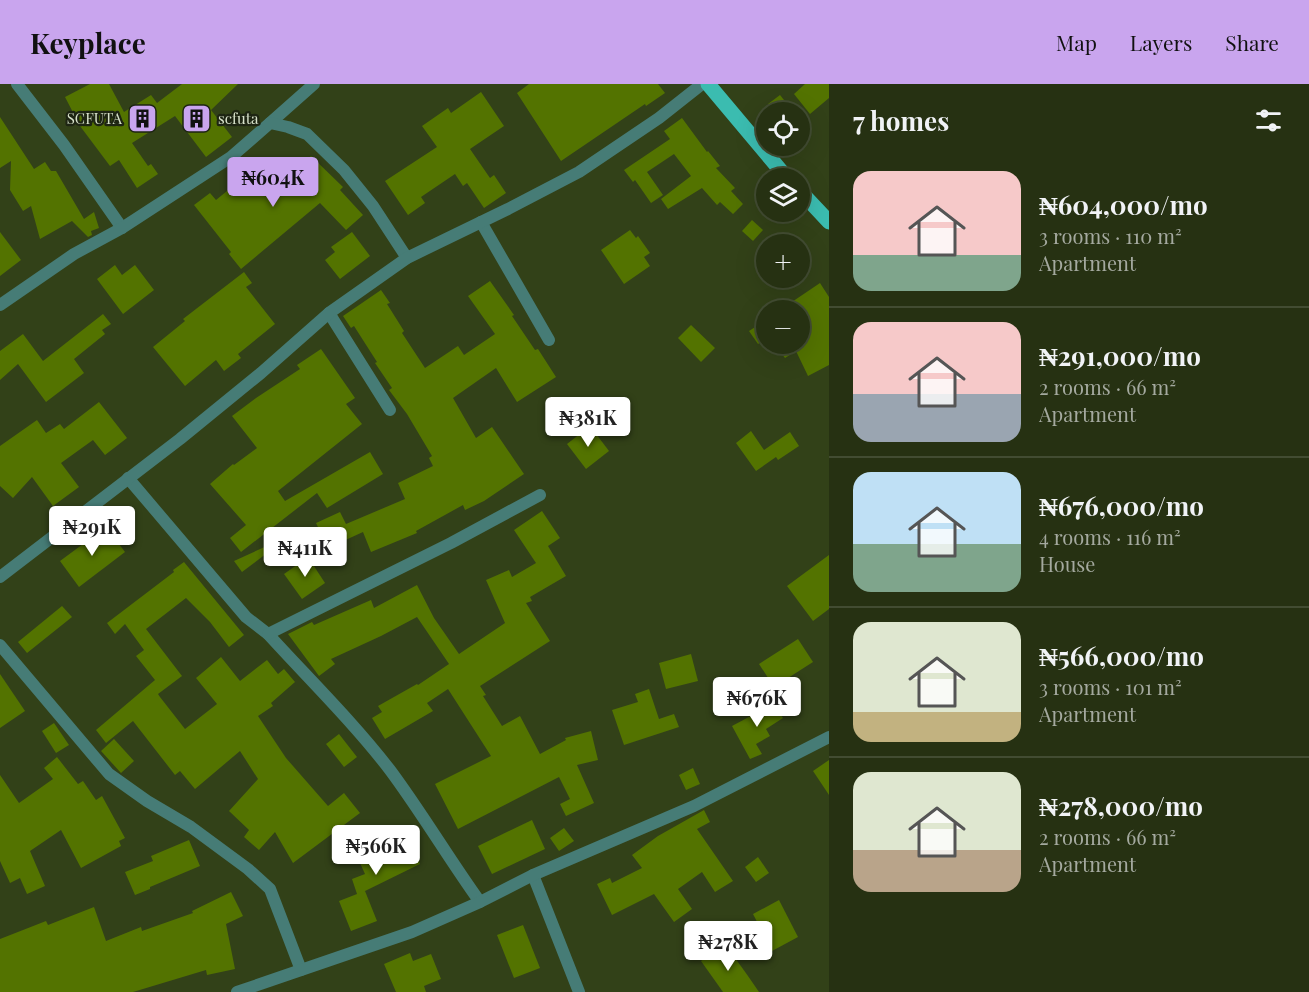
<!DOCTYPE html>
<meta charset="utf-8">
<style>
:root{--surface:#263112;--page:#323d20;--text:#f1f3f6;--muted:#a4a99f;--line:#424c32;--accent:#c9a5ee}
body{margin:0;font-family:"Playfair Display",serif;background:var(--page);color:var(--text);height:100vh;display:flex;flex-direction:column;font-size:22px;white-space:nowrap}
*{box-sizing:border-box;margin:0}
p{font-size:20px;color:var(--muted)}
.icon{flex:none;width:33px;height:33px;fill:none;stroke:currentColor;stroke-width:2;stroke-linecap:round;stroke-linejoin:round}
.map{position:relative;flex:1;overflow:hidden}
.drawer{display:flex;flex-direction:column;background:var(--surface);width:480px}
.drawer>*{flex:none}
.fabs{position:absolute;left:756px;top:18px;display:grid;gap:12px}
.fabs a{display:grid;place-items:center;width:54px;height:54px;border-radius:50%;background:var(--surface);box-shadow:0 6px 24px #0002,0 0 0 2px var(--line);font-size:30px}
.price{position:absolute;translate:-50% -51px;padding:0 14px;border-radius:6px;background:#fff;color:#222;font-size:20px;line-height:39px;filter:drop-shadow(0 2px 3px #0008)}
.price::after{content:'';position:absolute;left:50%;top:36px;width:18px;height:14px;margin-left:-9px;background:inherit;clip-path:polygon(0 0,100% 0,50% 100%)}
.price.on{background:var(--accent);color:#111}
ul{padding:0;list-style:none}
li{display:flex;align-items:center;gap:18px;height:150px;padding:0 24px}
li+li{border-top:2px solid var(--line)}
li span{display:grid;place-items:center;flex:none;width:168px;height:120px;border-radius:18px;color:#555}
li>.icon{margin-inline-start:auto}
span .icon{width:72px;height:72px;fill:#fffc;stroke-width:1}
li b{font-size:26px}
h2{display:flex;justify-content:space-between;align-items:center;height:72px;padding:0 24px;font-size:26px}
header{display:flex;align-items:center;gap:36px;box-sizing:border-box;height:84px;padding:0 30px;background:var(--accent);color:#111}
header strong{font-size:28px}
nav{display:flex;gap:33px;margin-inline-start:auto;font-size:21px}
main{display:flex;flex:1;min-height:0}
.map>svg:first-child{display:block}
.building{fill:#537300}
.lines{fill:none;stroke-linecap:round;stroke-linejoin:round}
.minor{stroke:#467c76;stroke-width:12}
.primary{stroke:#3bbcb0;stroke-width:15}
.labels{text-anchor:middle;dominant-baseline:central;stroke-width:4.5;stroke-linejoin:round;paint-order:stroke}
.poi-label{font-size:15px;fill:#d8e2cb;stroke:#1e2513;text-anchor:end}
</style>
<header>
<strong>Keyplace</strong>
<nav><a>Map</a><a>Layers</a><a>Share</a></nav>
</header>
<main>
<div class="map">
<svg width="829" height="908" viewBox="0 0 829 908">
<rect width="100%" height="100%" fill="#324118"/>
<g class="building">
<path d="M90 0H109L124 28 151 11 157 19 182 0H238L211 26 232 53 206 73 175 32 132 59 148 82 151 80 158 90 137 104 119 76 110 82 80 42 65 13Z"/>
<path d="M529 0H658L665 9 646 22 645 20 561 77 517 9Z"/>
<path d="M805 0H829V14L810 30 794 10Z"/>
<path d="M481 8 504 42 470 65 490 94 494 91 506 109 484 124 467 99 463 102 455 90 421 113 425 119 408 131 385 97 437 63 422 42 448 24 451 29Z"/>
<path d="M780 11 788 21 779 28H775L768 20Z"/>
<path d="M0 33 34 85 45 78 51 87H56L84 135 94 128 99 144 91 147 92 151 88 153 72 137 40 155 31 122 23 127 10 106 11 77 0 84Z"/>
<path d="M682 34 707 68 708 67 720 82 716 84 735 104 731 107 743 120 733 130 720 118 717 121 702 104 668 125 661 115 691 92 674 70 647 88 663 111 651 119 635 96 633 98 624 86 670 55 664 47Z"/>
<path d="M311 72 343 103 340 106 363 131 346 146 320 119 241 185 229 170 231 168 194 121 210 109 216 116 260 80 280 104Z"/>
<path d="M752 136 763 146 753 157 742 147Z"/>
<path d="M630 146 636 154 638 152 650 169 644 173 650 182 624 200 601 166Z"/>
<path d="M0 148 21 176 0 192Z"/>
<path d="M352 148 370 172 340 195 325 176 335 168 331 163Z"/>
<path d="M115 181 122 191 135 181 154 206 123 230 97 195Z"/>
<path d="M244 188 252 199 246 203 275 240 238 270 241 274 224 287 216 276 185 302 153 263 185 237 183 235Z"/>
<path d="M490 197 514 231 512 232 535 266 538 265 556 293 517 318 496 284 453 314 476 354 492 343 524 390 484 417 465 426 463 421 416 447 417 449 371 468 363 448 328 464 316 439 340 428 346 440 405 415 398 399 433 382 429 374 432 372 407 330 389 306 392 304 375 279 377 278 354 242 351 244 343 232 381 206 390 219 387 220 404 247 402 249 425 284 458 262 464 271 495 250 468 212Z"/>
<path d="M820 199 829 213V281L808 292 796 267 785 274 774 260H800V226H780Z"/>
<path d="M103 230 111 240 102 246 105 250 74 275 84 289 46 318 18 280 0 296V267L23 250 43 277Z"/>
<path d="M766 236V255L758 260 749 247Z"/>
<path d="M691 241 715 264 701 278 678 254Z"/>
<path d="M321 265 355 314 346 320 362 340 278 407 285 417 370 368 383 390 327 424 317 409 241 468 230 454 246 441 210 400 233 380 234 381 257 364 232 332 256 314 300 285 297 281Z"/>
<path d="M99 318 127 354 105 371 93 356 61 379 79 403 53 422 32 393 13 414 0 402V362L37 336 46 349 60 340 64 345Z"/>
<path d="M590 342 609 367 586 385 567 360Z"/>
<path d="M751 347 764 366 790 348 799 362 778 376 776 373 756 387 736 359Z"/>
<path d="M542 427 560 454 548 462 566 492 530 513 532 517 526 519 550 557 480 602 486 611 483 612 502 642 520 632 540 670 566 656 565 654 591 647 598 676 577 681 594 719 566 732 560 720 570 715 559 693 458 745 435 700 491 672 448 605 427 619 433 627 385 655 372 634 382 628 378 622 417 600 418 601 449 580 417 533 381 552 331 575 335 580 319 592 288 550 312 538 314 541 371 516 374 524 417 501 434 534 459 570 505 539 486 496 509 486 512 493 536 479 514 446Z"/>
<path d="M106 443 125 468 79 503 60 477Z"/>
<path d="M269 461 271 466 242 488 234 477Z"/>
<path d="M829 471V525L813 537 787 502Z"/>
<path d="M308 473 325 499 302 515 284 490Z"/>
<path d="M184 478 244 551 229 563 210 538 186 514 146 545 182 592 158 610 160 613 185 645 217 620 196 594 221 573 240 597 267 576 278 590 284 585 295 598 271 619 273 622 258 632 286 674 328 722 344 709 360 729 293 779 275 748 259 766 244 753 249 746 229 727 258 695 240 667 195 705 180 687 175 691 133 637 106 659 96 646 155 596 136 572 144 566 125 540 115 550 107 539 174 488 173 486Z"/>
<path d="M62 522 72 533 27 569 18 558Z"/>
<path d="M798 555 813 578 774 603 759 580Z"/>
<path d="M691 570 698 597 666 605 659 579Z"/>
<path d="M0 590 25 627 0 644Z"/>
<path d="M649 605 659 635 674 630 679 643 624 661 612 626 638 618 635 610Z"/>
<path d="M772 616 783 634 766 645 770 652 756 660 762 670 750 675 732 642 760 627 758 624Z"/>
<path d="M54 639 69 661 56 669 42 647Z"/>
<path d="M339 650 357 673 344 683 326 660Z"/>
<path d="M114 655 134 677 121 689 101 667Z"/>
<path d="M57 673 78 700 83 697 96 716 102 712 125 754 119 757 121 762 81 784 61 746 30 767 45 802 27 810 20 794 10 799 0 777V691L19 719 53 695 44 684Z"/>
<path d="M829 676V711L813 687Z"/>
<path d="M693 684 700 700 686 706 679 691Z"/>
<path d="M704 726 710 738 697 745 733 797 715 808 702 788 678 805 692 825 674 838 654 810 612 831 597 800 610 794 612 799 642 784 632 771 658 752Z"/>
<path d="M532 736 545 765 492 790 478 762Z"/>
<path d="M564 744 574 757 559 767 550 754Z"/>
<path d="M394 749 402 766 411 762 420 780 363 808 365 807 377 837 351 847 339 817 357 810 352 795 365 790 354 766Z"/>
<path d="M189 756 200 782 150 803V805L135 811 125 788 153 777 151 772Z"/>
<path d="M758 773 769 789 756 798 745 783Z"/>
<path d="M231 808 243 832 226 840 235 885 207 891 206 886 133 908H0V855L46 837 48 841 94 823 106 857 141 843 142 847 193 829 192 827Z"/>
<path d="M779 816 798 853 772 867 753 830Z"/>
<path d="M523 841 540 884 514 894 497 851Z"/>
<path d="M725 860 748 892 759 908H723L701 877Z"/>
<path d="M410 869 413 877 431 870 441 895 424 902 426 908H396L384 880Z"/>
</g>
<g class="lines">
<g class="minor">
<path d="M17 0 64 61 122 144"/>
<path d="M270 39 314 0"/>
<path d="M481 138 549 256"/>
<path d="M0 221 74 170 122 144 231 73 270 39 288 43 307 50 344 86 373 122 407 174"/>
<path d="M329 229 390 326"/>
<path d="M128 394 246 533 268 550C309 595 353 638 390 686 422 729 449 775 480 818"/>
<path d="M0 493 180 355 261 289 329 229 407 174 508 125 579 88 659 34 702 0"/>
<path d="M268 550 451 459 540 411"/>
<path d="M0 561 109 690 147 717 191 743 248 785 270 805 301 886"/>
<path d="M533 791 579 908"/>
<path d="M237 908 412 848 480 818 533 791 694 722 829 653"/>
</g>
<g class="primary">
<path d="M708 0 787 94"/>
<path d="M800 107 829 138"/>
</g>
</g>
<defs>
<symbol id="building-square" viewBox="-11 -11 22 22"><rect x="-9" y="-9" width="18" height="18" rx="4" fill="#c9a5ee" stroke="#1e2513"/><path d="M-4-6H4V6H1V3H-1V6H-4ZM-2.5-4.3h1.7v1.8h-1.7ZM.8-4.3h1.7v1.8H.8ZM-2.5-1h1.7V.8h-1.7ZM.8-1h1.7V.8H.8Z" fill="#111"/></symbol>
</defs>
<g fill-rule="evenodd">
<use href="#building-square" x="126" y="18" width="33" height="33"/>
<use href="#building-square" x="180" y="18" width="33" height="33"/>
</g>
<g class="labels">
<g class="poi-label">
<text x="122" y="34">SCFUTA</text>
<text x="218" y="34" text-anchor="start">scfuta</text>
</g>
</g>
</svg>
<div class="fabs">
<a><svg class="icon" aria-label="locate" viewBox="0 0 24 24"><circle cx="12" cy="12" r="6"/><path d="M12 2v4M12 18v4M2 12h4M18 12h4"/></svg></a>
<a><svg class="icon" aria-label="layers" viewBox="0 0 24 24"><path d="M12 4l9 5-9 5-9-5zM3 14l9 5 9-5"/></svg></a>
<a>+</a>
<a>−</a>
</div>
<b class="price on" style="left:273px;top:124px">₦604K</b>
<b class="price" style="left:588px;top:364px">₦381K</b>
<b class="price" style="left:92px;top:473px">₦291K</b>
<b class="price" style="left:305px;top:494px">₦411K</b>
<b class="price" style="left:757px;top:644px">₦676K</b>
<b class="price" style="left:376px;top:792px">₦566K</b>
<b class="price" style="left:728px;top:888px">₦278K</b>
</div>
<section class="drawer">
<h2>7 homes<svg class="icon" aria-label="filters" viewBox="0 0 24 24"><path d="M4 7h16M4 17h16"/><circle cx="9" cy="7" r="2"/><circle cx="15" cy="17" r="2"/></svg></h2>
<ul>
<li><span style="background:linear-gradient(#f6c9c9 70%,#7fa58c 0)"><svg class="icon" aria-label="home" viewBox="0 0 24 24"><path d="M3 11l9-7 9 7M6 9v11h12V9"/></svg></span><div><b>₦604,000/mo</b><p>3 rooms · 110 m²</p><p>Apartment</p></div></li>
<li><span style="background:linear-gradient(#f6c9c9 60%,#9aa5b1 0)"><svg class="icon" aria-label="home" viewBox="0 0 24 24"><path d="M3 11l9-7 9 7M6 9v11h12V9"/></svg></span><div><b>₦291,000/mo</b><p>2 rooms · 66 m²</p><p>Apartment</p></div></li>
<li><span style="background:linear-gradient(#bfe0f5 60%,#7fa58c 0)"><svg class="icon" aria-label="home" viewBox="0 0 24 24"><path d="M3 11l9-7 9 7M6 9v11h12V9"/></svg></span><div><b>₦676,000/mo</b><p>4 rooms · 116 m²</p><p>House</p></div></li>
<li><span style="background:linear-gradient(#dfe7d0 75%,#c2b280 0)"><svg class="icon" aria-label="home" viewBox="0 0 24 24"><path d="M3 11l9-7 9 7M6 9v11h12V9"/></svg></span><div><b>₦566,000/mo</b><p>3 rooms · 101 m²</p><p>Apartment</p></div></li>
<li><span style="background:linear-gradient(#dfe7d0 65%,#b9a48a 0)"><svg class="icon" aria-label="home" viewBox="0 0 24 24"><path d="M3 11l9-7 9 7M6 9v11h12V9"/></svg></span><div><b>₦278,000/mo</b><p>2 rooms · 66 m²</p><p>Apartment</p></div></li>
</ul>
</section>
</main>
